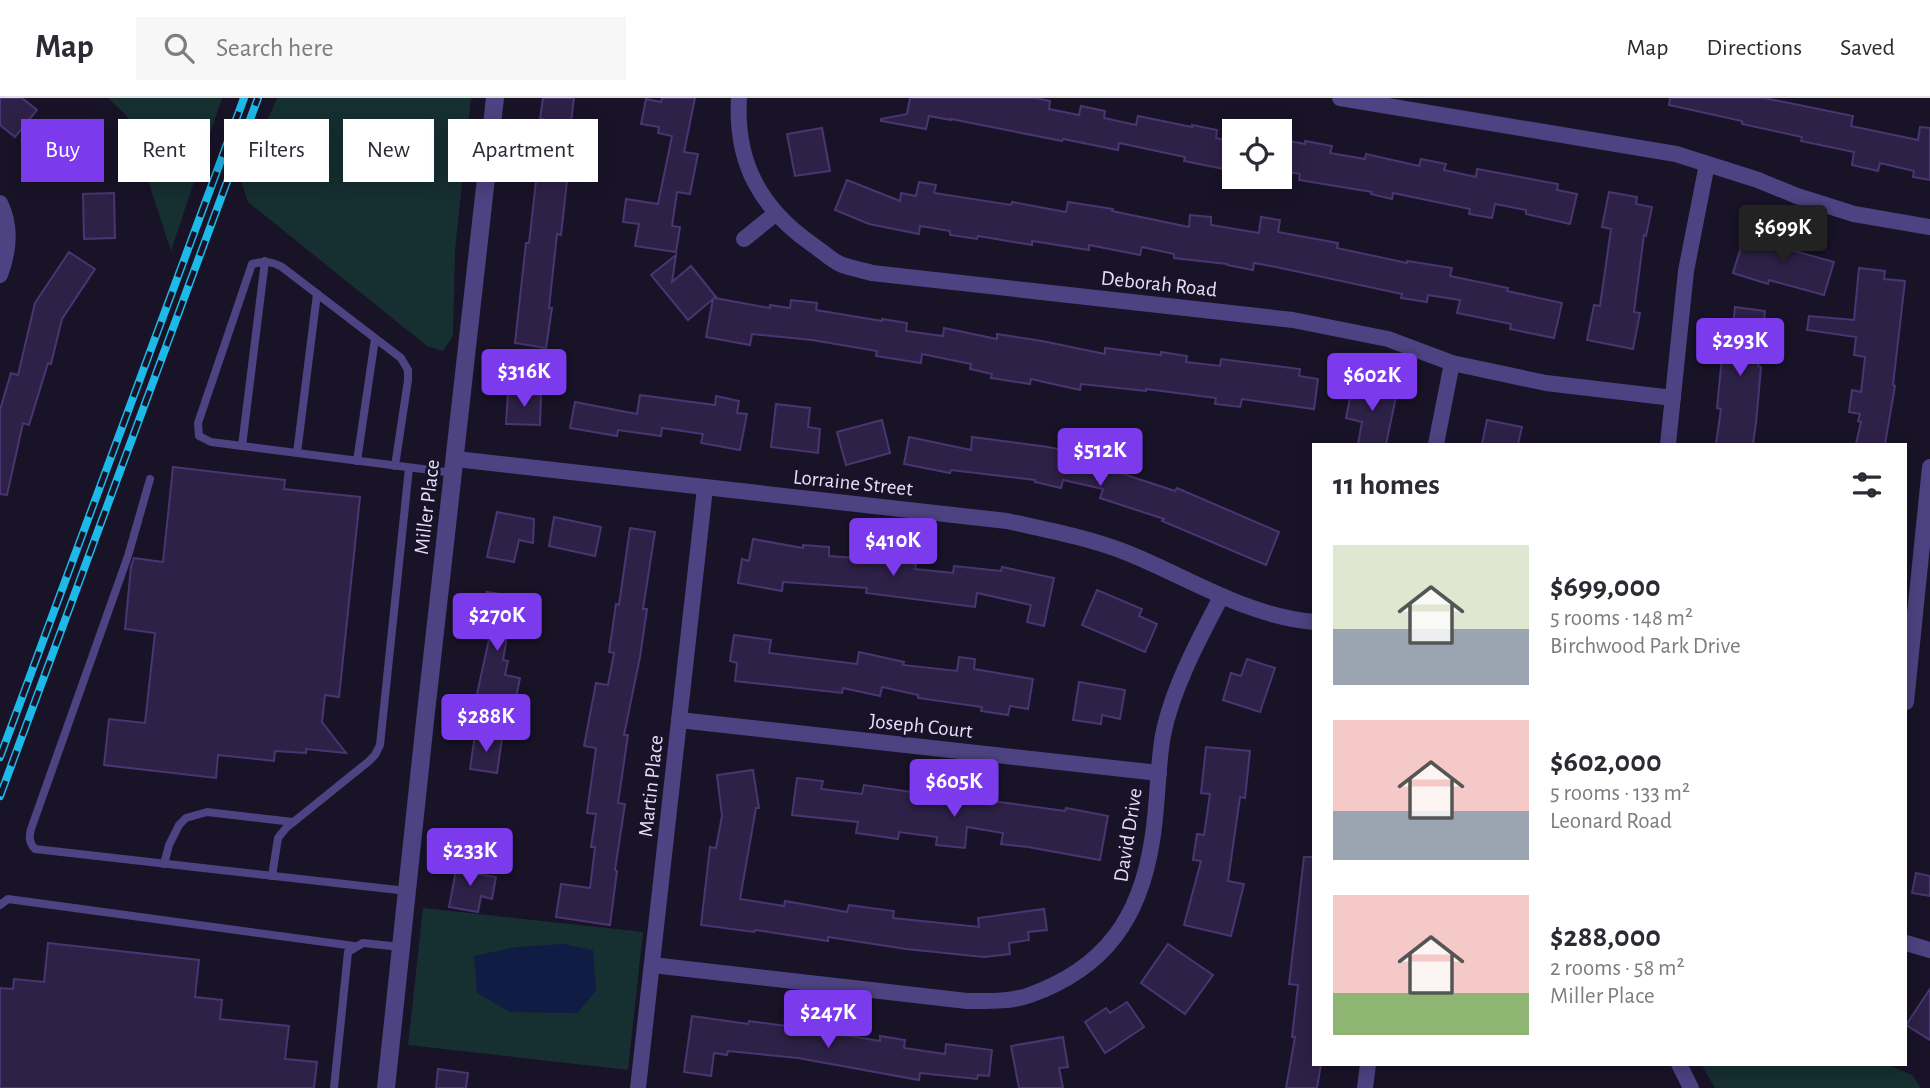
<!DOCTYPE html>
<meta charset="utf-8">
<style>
:root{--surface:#fff;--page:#f7f7f7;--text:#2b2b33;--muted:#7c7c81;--line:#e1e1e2;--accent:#7c3aed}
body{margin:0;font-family:"Alegreya Sans",sans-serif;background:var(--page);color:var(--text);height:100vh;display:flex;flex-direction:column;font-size:26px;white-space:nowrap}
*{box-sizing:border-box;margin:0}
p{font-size:23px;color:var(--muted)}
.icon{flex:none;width:38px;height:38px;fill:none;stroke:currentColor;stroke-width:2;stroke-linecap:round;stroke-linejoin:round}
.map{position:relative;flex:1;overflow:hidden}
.drawer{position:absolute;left:1312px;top:345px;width:595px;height:623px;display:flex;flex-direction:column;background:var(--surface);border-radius:0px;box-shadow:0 4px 18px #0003}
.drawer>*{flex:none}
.top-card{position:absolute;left:21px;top:21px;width:665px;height:63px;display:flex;gap:14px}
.controls{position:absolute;left:1222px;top:21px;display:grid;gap:14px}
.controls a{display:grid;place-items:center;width:70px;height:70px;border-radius:0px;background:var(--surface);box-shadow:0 4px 18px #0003;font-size:35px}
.price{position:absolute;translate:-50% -60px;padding:0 16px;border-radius:7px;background:var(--accent);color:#fff;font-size:23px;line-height:46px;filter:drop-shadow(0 2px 4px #0008)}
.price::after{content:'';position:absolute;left:50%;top:42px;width:21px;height:16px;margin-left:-10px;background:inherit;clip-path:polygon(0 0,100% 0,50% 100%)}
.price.current{background:#222;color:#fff}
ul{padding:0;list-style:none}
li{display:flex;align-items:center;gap:21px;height:175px;padding:0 21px}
li span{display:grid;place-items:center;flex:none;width:196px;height:140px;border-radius:0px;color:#555}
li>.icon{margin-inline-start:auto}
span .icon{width:84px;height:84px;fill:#fffc;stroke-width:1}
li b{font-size:30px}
h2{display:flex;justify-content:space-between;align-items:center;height:84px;padding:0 21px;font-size:30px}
.pill{padding:0 24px;border-radius:0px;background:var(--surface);box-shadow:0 4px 18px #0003;font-size:24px;line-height:63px}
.pill.current{background:var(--accent);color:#fff}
header{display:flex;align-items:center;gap:42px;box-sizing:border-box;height:98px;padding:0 35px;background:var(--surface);border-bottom:2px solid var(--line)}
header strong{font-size:33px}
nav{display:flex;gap:38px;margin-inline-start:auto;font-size:24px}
.search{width:490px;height:63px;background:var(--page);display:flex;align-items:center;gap:18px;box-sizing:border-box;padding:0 24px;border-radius:0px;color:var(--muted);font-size:26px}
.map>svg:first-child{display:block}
.green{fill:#162f31}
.water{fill:#101c44}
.building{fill:#2e2147;stroke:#493571;stroke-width:2}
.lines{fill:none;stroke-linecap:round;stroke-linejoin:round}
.service{stroke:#4d4382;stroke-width:8}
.minor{stroke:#4d4382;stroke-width:16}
.tertiary{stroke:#4d4382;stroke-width:18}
.rail-casing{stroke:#1cb9e9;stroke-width:8}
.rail{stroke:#191328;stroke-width:5;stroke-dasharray:16;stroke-linecap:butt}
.labels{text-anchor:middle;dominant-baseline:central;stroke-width:6;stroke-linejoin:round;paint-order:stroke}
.street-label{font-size:21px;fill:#e5ddfc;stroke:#191328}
</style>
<header>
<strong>Map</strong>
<div class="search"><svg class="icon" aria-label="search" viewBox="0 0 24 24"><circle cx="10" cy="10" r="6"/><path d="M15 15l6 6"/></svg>Search here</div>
<nav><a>Map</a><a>Directions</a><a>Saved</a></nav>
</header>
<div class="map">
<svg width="1930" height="990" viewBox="0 0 1930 990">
<rect width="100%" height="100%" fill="#191328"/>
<g class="green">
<path d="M108 0H222L171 153 127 18Z"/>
<path d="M277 0H471L455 152 453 238 443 253 427 248 248 104 241 83Z"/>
<path d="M423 810 643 834 628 972 408 947Z"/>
<path d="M1701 966H1886L1912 977 1921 990H1715Z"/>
</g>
<path class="water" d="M563 846 593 852 596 893 577 915 510 914 477 895 474 858 517 849Z"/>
<g class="building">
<path d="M0 0H22L37 12 15 39 0 27Z"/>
<path d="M543 0H574L569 41H571L570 52 584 54 581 77 569 75 568 83H567L561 137 557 136 549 210H552L546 250 515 245 526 145H529L543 21H540Z"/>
<path d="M662 0H695L684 54 698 56 690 96 677 94 672 128 680 129 676 154 635 148 639 126 623 124 626 101 658 106 672 38 658 35 659 29 641 26 646 1 661 4Z"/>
<path d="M910 0H1035L1050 3 1049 11 1079 17 1081 8 1105 13 1104 20 1136 27 1138 18 1192 29V27L1217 32 1216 40 1234 44V48L1229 72 1184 63 1185 59 1119 45 1118 52 1063 41 1062 43 951 21V22L929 18 926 31 881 23V21L907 16Z"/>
<path d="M1670 0H1764L1853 18 1851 28 1918 42 1920 29 1930 30V82L1913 79 1914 73 1880 65 1878 73 1852 67 1854 54 1801 43 1802 39 1742 26V23L1669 7Z"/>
<path d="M63 28 97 57 77 80 43 52Z"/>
<path d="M822 30 830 73 795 78 787 36Z"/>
<path d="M1279 41 1305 46V43L1332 48 1330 55 1365 61 1366 56 1419 68 1421 61 1446 66 1444 72 1476 79 1477 71 1558 86 1557 92 1577 96 1570 126 1526 116V112L1495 106 1492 120 1469 116 1470 111 1393 95 1392 101 1371 96 1372 94 1299 82 1300 76 1279 72Z"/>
<path d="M847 82 900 103 901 95 916 98 919 84 936 87 934 95 1011 107 1012 104 1066 114 1068 104 1113 111 1112 113 1189 129 1190 117 1211 119V127L1259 135 1261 119 1280 122 1278 134 1338 145 1337 150 1407 165V163L1452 170 1450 178 1508 190 1507 193 1562 205 1554 240 1510 231 1511 226 1457 215 1460 202 1428 197 1427 204 1401 200 1402 196 1276 169 1254 165 1253 172 1227 167V166L1174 160V156L1142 149 1140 157 1089 147V152L1032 143V147L978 138 977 141 950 137V133L920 128 919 136 869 126 835 112Z"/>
<path d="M1609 94 1637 99 1636 106 1652 109 1646 138 1644 137 1634 214 1640 215 1633 251 1587 242 1594 207 1600 208 1611 131 1602 129Z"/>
<path d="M114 95 115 140 84 141 83 96Z"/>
<path d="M1755 133 1782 142 1780 149 1834 164 1824 197 1769 182 1768 186 1733 175 1741 149 1749 152Z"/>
<path d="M69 154 95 171 62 221 51 266 48 265 29 327 23 325 7 397 0 396V312L11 275 18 277 35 205Z"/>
<path d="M676 157 672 184 691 168 716 199 715 200 770 210V207L790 210 791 202 817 205 816 212 882 223V221L907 225 906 233 943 238 944 230 997 241V236L1042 243 1105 256V250L1161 257V254L1187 258 1186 264 1220 268 1221 261 1300 271 1299 278 1318 281 1314 311 1242 301 1240 309 1215 306 1216 300 1146 291V293L1081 286 1080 292 1031 281 1030 286 991 280 992 276 970 271 971 266 922 256 921 265 876 258 877 253 812 242 752 236 750 247 706 239 713 201 688 222 651 177Z"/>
<path d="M1859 170 1885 173 1884 181 1905 183 1893 287 1895 288 1885 346H1856L1861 324 1858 323 1860 316 1849 314 1852 292 1861 294 1865 259 1854 257 1856 239 1807 232 1809 218 1854 222Z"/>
<path d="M1735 209 1765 213 1758 268 1761 269 1756 325 1753 346H1716L1721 311 1717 310 1725 228 1733 230Z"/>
<path d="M1353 285 1397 294 1386 346H1358L1362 324 1346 320Z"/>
<path d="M508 295 541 297 540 327 506 326Z"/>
<path d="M640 297 715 307 716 298 739 303 737 315 747 316 740 352 701 345 703 336 662 330 661 338 618 332 617 338 570 330 575 304 637 316Z"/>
<path d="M776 306 810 310 808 329 820 331 818 355 771 349Z"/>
<path d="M882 322 890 355 846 367 837 334Z"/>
<path d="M1487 322 1522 329 1518 346H1482Z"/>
<path d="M909 339 971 352 972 339 1048 349 1088 357 1087 364 1175 393 1177 390 1279 434 1266 467 1162 423 1164 421 1100 400 1103 391 1063 382 1061 390 1035 384V382L951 372 950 375 904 366Z"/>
<path d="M173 369 285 382 284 391 360 399 339 599 325 597 322 624 346 655 306 651V655L275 653 274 663 218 657 216 680 104 667 109 621 145 625 155 535 125 531 131 469 134 460 163 464Z"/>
<path d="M497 414 534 421 533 445 519 442 514 464 487 459Z"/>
<path d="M554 419 601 429 595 458 549 448Z"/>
<path d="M630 430 655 434 643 511H647L640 559 624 637H628L618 705 625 706 615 772 617 773 610 827 556 819 561 786 590 790 595 749H591L596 716 587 715 596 650 584 648 596 585 608 587 614 555 609 554 616 506 619 507Z"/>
<path d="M753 441 803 450V447L829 449V458L872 461V460L916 466 915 471 953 475 954 468 1001 473 1002 469 1054 480 1044 528 1027 524 1031 507 977 495 975 509 866 495 867 490 783 484 782 493 738 485 742 461 749 463Z"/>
<path d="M1097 492 1142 511 1139 518 1157 526 1145 554 1082 527Z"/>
<path d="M487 494 514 498 503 562 508 563 505 577 520 580 514 609 476 601 489 541 480 539Z"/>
<path d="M734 537 771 542 769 555 857 566 859 554 904 564 903 567 957 573 959 559 975 561 974 571 1033 581 1028 611 1010 608 1008 617 981 613 982 609 918 600V597L882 589 880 598 843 590 842 595 735 583 737 565 730 563Z"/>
<path d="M1247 561 1275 570 1260 614 1223 602 1231 575 1241 578Z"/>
<path d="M1079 584 1125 592 1120 621 1102 617 1101 626 1073 622Z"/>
<path d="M475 637 502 641 497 675 470 671Z"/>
<path d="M1206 649 1250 653 1245 700 1240 699 1228 783 1244 786 1231 838 1184 827 1201 763 1193 762 1197 736 1204 737 1210 696 1201 695Z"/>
<path d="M753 672 759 710H756L740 801 784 808 785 803 847 814 849 807 894 813 893 820 979 829 978 820 1044 811 1047 832 1028 834 1029 842 1009 845 1010 856 984 859 906 851 828 839V843L755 832 754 834 701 827 710 749 716 750 722 718 717 677Z"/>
<path d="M797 680 823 683 821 691 862 696 864 687 912 694V699L992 707V703L1065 713 1066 710 1108 718 1100 762 1028 749 1001 746 1003 735 967 729 965 750 936 747 937 739 899 734 898 741 856 735 858 724 792 717Z"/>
<path d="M1304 759H1314V966H1321L1317 990H1286L1295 939H1292L1298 887 1289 886Z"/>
<path d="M458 762 474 766 472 775 496 779 492 801 481 798 478 814 449 809Z"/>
<path d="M1916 775 1930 778V798L1912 795Z"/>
<path d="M48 845 199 862 195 899 222 902 220 921 289 928 285 961 317 964 314 990H0V890L13 891 14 881 44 884Z"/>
<path d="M1168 846 1213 877 1185 916 1141 885Z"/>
<path d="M1930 891V942L1906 927Z"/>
<path d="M1127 904 1144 929 1105 955 1085 924 1106 910 1110 915Z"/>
<path d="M692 918 748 926 749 923 802 930 880 943V938L905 942 904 950 945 956 946 946 992 952 989 978 978 977 977 981 920 975 919 982 798 960 728 953 727 957 714 955 711 978 684 974Z"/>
<path d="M1063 939 1068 969 1059 970 1063 990H1019L1011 948Z"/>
<path d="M438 971 468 975 466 990H436Z"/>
</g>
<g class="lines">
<g class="service">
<path d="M242 348 265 163"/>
<path d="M297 355 317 196"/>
<path d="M357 363 375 241"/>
<path d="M395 368 408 282V272L401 260 282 169C271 163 265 163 252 166L198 325 199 338 211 344 454 375"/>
<path d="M150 381 128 458 31 731C29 739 29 745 35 751L407 793"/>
<path d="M164 766 169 747 179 727 186 720 207 714 293 724"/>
<path d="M272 778 278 740 286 730 368 664 375 657 380 647 409 370"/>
<path d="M0 807 8 801 354 848"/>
<path d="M334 990 348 854 363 845 401 849"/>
</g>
<g class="minor">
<path d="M739 0C735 65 761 111 813 147 822 153 831 162 840 166 850 170 862 172 872 175L1293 222 1388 241 1452 265 1546 285 1673 300"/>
<path d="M1340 0 1676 56 1758 82 1797 98 1854 116 1930 129"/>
<path d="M0 105C12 129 9 153 0 177"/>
<path d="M744 141 775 116"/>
<path d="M1436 346 1452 265"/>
<path d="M1668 346 1686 173 1707 66"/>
<path d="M456 361 1007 423C1048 432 1090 440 1130 456 1191 481 1247 518 1314 524"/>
<path d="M1906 604 1930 369"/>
<path d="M679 622 1159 675"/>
<path d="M1906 845 1930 852"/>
<path d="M652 867 967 903C987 903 1010 904 1030 897 1105 870 1140 820 1152 743 1158 708 1157 672 1163 637 1172 591 1199 541 1221 499"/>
<path d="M1679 966 1691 990"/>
<path d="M638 990 705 390"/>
<path d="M1365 990 1368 966"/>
</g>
<path class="tertiary" d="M386 990 425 623 495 0"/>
<defs>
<g id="rail">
<path d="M0 659 244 0"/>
<path d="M0 698 258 0"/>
</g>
</defs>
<use href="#rail" class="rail-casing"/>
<use href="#rail" class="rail"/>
</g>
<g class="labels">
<g class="street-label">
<text transform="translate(1159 186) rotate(6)">Deborah Road</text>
<text transform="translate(853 385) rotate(6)">Lorraine Street</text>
<text transform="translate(427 409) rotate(-83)">Miller Place</text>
<text transform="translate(921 628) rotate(6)">Joseph Court</text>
<text transform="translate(651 688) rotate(-84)">Martin Place</text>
<text transform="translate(1128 737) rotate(-81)">David Drive</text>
</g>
</g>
</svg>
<div class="controls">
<a><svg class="icon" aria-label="locate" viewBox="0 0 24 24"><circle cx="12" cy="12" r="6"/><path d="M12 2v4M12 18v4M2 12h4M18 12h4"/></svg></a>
</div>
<b class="price current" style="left:1783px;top:167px">$699K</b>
<b class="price" style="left:1740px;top:280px">$293K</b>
<b class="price" style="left:524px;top:311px">$316K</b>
<b class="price" style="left:1372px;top:315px">$602K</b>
<b class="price" style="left:1100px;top:390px">$512K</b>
<b class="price" style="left:893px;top:480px">$410K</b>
<b class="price" style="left:497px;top:555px">$270K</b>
<b class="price" style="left:486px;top:656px">$288K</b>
<b class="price" style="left:954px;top:721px">$605K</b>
<b class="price" style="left:470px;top:790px">$233K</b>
<b class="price" style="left:828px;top:952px">$247K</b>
<div class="top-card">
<a class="pill current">Buy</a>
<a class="pill">Rent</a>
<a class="pill">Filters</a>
<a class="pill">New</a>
<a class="pill">Apartment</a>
</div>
<section class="drawer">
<h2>11 homes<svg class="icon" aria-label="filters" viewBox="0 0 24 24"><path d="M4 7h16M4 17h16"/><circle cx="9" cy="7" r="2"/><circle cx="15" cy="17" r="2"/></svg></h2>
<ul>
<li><span style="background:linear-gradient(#dfe7d0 60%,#9aa5b1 0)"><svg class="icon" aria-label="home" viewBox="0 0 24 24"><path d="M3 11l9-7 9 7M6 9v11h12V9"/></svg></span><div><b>$699,000</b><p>5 rooms · 148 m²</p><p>Birchwood Park Drive</p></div></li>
<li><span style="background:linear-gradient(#f6c9c9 65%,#9aa5b1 0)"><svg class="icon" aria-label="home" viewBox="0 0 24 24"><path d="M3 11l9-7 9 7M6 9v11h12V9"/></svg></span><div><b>$602,000</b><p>5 rooms · 133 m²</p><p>Leonard Road</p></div></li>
<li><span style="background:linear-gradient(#f6c9c9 70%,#8fb573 0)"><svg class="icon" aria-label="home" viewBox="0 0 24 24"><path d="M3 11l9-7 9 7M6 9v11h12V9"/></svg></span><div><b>$288,000</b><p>2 rooms · 58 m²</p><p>Miller Place</p></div></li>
</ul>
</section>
</div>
